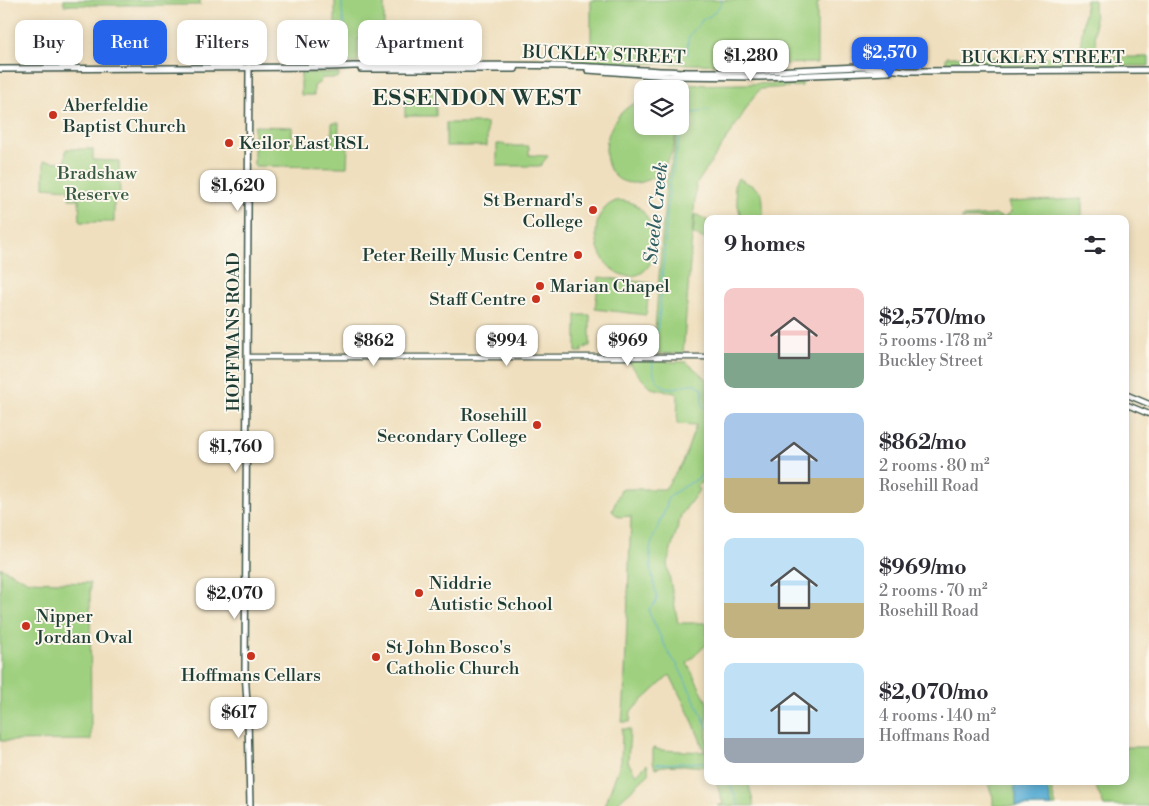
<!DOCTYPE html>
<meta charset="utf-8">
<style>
:root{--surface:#fff;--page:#f7f7f7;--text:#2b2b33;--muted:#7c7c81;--accent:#2563eb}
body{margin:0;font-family:"Libre Bodoni",serif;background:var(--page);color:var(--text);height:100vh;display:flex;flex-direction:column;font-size:19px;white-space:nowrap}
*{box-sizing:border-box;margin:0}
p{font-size:16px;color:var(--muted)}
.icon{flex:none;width:28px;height:28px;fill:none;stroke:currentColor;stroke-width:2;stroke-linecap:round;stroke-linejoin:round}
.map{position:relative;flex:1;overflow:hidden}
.side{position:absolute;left:704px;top:215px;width:425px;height:570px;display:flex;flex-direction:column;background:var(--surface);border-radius:10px;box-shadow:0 2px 8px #0003}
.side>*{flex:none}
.guide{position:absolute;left:15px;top:20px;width:475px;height:45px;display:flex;gap:10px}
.buttons{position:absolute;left:634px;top:80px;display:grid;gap:10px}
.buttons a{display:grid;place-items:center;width:55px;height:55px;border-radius:10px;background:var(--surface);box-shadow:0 2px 8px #0003;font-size:25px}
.price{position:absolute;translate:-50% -42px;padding:0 11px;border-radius:10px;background:#fff;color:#222;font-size:16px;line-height:32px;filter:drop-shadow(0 1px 2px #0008)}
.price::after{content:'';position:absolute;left:50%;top:30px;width:15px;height:11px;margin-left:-8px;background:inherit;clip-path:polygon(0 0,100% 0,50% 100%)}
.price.on{background:var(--accent);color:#fff}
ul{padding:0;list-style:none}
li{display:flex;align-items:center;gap:15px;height:125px;padding:0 20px}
li span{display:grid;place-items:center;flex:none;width:140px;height:100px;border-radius:10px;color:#555}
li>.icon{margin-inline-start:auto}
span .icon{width:60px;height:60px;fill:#fffc;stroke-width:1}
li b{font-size:21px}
h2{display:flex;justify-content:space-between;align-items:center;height:60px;padding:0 20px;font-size:21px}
.pill{padding:0 18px;border-radius:10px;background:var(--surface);box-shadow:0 2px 8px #0003;font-size:18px;line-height:45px}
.pill.on{background:var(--accent);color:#fff}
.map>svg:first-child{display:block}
.green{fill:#9fd07f;stroke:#5f865a}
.water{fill:#59add5;stroke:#3c7584}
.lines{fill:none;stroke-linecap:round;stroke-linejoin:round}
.stream{stroke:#59add5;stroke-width:1}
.tertiary-casing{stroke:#3e5549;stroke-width:7}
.secondary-casing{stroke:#3e5549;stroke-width:8}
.tertiary{stroke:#fff;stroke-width:4.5}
.secondary{stroke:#fff;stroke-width:5}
.poi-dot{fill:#c8321e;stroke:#fbf7ec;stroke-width:2}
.labels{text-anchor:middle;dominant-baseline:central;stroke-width:4;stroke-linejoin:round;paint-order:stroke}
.street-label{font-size:18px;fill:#1f3d34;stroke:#fbf7ec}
.poi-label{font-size:18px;fill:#1f3d34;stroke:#fbf7ec;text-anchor:start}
.park-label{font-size:18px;fill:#395a43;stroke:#fbf7ec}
.water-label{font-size:19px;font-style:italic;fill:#305f64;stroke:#fbf7ec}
.district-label{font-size:22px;font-weight:bold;letter-spacing:1px;fill:#1f3d34;stroke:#fbf7ec}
</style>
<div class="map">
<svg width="1149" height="806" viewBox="0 0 1149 806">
<rect width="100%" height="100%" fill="#fbf7ec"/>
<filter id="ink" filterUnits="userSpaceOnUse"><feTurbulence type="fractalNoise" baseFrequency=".02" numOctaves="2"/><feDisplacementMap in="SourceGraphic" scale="10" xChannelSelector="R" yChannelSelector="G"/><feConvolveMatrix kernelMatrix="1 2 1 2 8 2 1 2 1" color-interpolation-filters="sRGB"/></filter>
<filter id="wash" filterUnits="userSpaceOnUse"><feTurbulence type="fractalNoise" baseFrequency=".0096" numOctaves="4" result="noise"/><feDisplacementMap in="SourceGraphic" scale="20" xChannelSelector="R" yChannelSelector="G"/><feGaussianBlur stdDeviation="1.12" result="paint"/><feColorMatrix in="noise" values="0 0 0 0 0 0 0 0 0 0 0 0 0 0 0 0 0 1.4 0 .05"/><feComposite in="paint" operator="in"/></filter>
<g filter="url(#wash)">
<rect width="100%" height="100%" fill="#efdfbe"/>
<g class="green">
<rect x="64" y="0" width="136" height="5"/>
<path d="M335 0H384V39H358V63H307V55L335 54Z"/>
<path d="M591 0H820L817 6V63L742 65 569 62V56L591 55Z"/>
<path d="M1086 0H1094L1096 57H1149V66H946V57H1079Z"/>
<rect x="389" y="44" width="16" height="19"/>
<path d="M301 72 339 73V77L336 78H322L319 83 314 86V95H301Z"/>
<path d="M802 83V86L760 89 751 100 743 114 696 185 683 354 649 353 655 330 666 184 675 148 678 126H680V85Z"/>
<rect x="405" y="93" width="31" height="23"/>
<path d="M642 101V126H675C677 142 672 157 662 169 655 177 645 183 635 183 592 185 599 111 642 101Z"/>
<path d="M332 123H339L338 144H348L347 167 254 166V126L292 127V144H332Z"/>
<rect x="446" y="123" width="41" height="23"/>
<path d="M497 144H505L506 146H529V155L548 156 540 166H497Z"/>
<path d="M66 149H93V160L119 161 120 199 114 200V222H80L79 199H69V189L44 187V161L65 162Z"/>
<path d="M738 178C765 193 763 188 763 219H741L734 186Z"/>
<path d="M1082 199V219H962V217L996 215 1004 218 1011 212 1008 202Z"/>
<path d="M616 201C659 195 669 277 629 276 619 276 610 269 604 260 592 242 592 210 616 201Z"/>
<path d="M695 214 707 220V240L693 234Z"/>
<path d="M599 277 650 283 646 315 595 309Z"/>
<path d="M576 315H590V346H586V348L582 349V352H576Z"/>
<path d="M628 361 686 362 707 379V475L697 488 700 489 681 515 667 564 678 623H707V644L687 663 707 702V767C690 766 672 763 655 768L653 762V748L660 750 705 752 693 722 670 675 631 711 630 722H622L624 700 631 516 619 517 612 511 621 489H665L683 462 696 425 677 424 678 396 675 393 651 388 641 378Z"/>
<path d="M0 567 27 581 90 583 91 740 0 741Z"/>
<path d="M622 729H630L628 762 636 775 647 764 649 774 614 806H605L621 761Z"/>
<path d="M1125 747H1149V806H1104L1096 787 1095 781H1125Z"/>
<path d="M716 781H748L754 806H717L723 804Z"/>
<path d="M987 781H1049L1056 806H993V797Z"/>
</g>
<path class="water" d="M1013 781H1044L1049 794 1052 806H1016V795Z"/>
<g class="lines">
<g class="stream">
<path d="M342 0C342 7 342 13 343 20 347 36 353 39 342 55"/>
<path d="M688 55C686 32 691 36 703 19 712 17 716 10 722 2L721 0"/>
<path d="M685 112 695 113 705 110H710"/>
<path d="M654 355 660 308 669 186 679 141 687 93"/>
<path d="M653 359C651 371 656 388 672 388 680 388 690 381 698 385 707 390 700 396 702 402 703 406 705 409 708 413"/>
<path d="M708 465 699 478 672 494 668 498 666 507 660 523 653 538 650 549 651 570 657 597 656 602 649 609V613L670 656 677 664 708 728"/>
<path d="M656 764 708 762"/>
<path d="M729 781 739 806"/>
</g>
</g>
</g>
<g filter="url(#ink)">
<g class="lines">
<defs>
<g id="tertiary">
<path d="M247 357H708"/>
<path d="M1125 394 1149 404"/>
<path d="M1125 404 1149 414"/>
</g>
<g id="secondary">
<path d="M249 67 245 671 248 718 250 806"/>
<path d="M0 69 330 67 354 66C424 66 495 64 566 66 611 67 656 72 702 72 755 73 808 69 861 67L877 68 906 71"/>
<path d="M361 69H515"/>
<path d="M588 70 668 76 760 77 889 72"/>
<path d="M905 71 1149 70"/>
</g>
</defs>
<use href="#tertiary" class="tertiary-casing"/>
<use href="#secondary" class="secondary-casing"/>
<use href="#tertiary" class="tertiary"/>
<use href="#secondary" class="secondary"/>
</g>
</g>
<g class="poi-dot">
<circle cx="53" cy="115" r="5"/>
<circle cx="229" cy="143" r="5"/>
<circle cx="593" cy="210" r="5"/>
<circle cx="578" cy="255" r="5"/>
<circle cx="540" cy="286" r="5"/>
<circle cx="536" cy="299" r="5"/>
<circle cx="537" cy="425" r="5"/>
<circle cx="419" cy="593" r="5"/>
<circle cx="26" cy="626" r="5"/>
<circle cx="251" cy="656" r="5"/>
<circle cx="376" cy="657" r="5"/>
</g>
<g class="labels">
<g class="street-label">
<text transform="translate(604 55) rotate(2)">BUCKLEY STREET</text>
<text x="1043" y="57">BUCKLEY STREET</text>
<text transform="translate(233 332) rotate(-90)">HOFFMANS ROAD</text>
</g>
<g class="poi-label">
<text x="63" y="105">Aberfeldie<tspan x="63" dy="21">Baptist Church</tspan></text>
<text x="239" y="143">Keilor East RSL</text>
<text x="583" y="200" text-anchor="end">St Bernard's<tspan x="583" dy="21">College</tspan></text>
<text x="568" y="255" text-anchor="end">Peter Reilly Music Centre</text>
<text x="550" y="286">Marian Chapel</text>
<text x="526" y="299" text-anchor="end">Staff Centre</text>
<text x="527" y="415" text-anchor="end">Rosehill<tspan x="527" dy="21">Secondary College</tspan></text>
<text x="429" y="583">Niddrie<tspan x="429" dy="21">Autistic School</tspan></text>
<text x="36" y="616">Nipper<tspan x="36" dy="21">Jordan Oval</tspan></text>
<text x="386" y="647">St John Bosco's<tspan x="386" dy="21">Catholic Church</tspan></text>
<text x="251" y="675" text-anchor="middle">Hoffmans Cellars</text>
</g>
<g class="park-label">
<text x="97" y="173">Bradshaw<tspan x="97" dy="21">Reserve</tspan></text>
</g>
<g class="water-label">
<text transform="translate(656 213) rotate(-84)">Steele Creek</text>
</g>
<g class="district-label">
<text x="477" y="98">ESSENDON WEST</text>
</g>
</g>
</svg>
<div class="buttons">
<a><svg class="icon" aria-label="layers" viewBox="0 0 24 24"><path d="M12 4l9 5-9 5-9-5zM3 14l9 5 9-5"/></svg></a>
</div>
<b class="price on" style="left:890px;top:79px">$2,570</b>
<b class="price" style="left:751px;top:82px">$1,280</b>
<b class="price" style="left:238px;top:212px">$1,620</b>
<b class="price" style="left:374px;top:367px">$862</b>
<b class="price" style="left:507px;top:367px">$994</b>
<b class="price" style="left:628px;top:367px">$969</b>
<b class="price" style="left:236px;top:473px">$1,760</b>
<b class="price" style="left:235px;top:620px">$2,070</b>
<b class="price" style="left:239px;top:739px">$617</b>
<div class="guide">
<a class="pill">Buy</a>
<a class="pill on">Rent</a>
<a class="pill">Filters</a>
<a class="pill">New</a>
<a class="pill">Apartment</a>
</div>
<section class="side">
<h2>9 homes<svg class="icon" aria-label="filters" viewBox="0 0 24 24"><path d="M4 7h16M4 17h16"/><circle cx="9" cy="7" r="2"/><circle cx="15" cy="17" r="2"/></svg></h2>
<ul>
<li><span style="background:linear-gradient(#f6c9c9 65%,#7fa58c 0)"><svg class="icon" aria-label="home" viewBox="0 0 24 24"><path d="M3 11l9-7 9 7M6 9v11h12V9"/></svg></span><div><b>$2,570/mo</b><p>5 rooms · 178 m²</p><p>Buckley Street</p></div></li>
<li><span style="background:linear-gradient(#a9c7e8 65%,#c2b280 0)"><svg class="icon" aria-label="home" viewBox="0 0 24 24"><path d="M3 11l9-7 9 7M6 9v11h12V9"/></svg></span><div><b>$862/mo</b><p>2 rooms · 80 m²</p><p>Rosehill Road</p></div></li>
<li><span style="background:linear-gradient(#bfe0f5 65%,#c2b280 0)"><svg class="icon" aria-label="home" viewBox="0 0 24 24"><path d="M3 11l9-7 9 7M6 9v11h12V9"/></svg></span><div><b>$969/mo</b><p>2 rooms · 70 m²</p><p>Rosehill Road</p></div></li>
<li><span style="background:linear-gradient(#bfe0f5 75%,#9aa5b1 0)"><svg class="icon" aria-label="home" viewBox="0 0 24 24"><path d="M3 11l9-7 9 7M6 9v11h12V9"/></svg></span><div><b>$2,070/mo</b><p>4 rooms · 140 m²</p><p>Hoffmans Road</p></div></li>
</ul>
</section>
</div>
